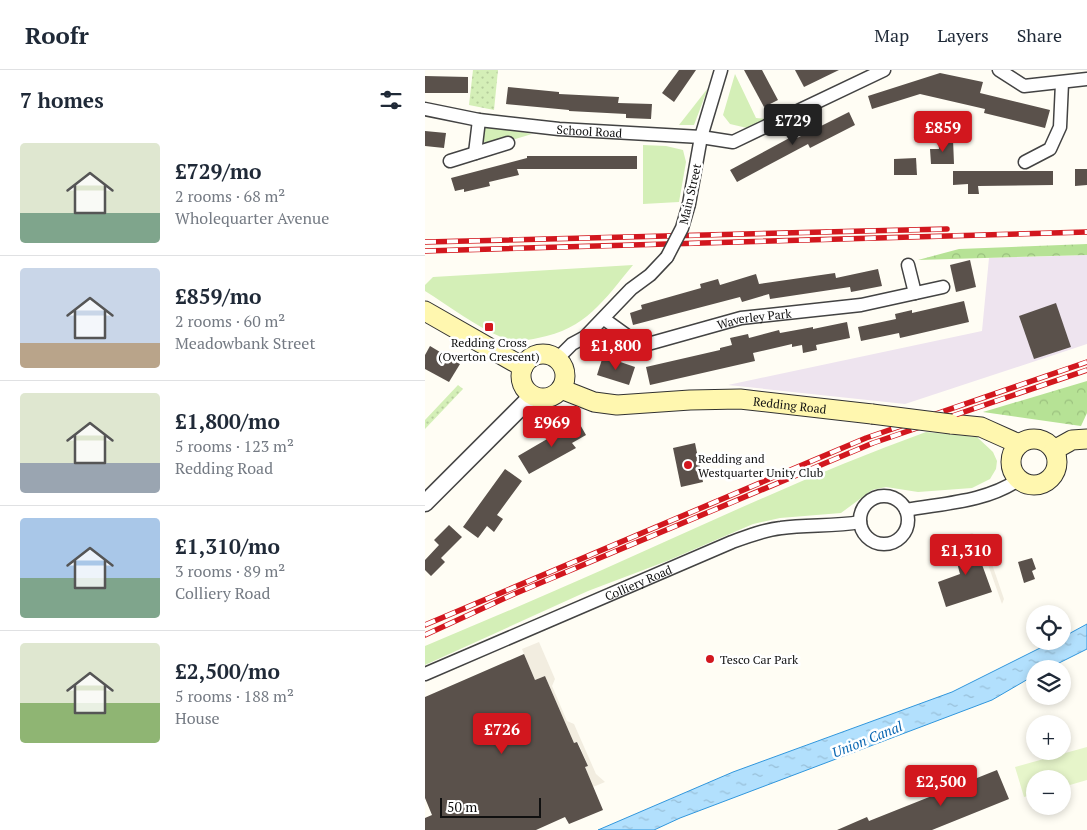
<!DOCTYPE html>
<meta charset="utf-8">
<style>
:root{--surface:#fff;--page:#f2f2f3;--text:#1f2937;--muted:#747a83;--line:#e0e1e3;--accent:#d2171e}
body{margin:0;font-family:"PT Serif",serif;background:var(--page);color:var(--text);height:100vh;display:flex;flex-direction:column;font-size:19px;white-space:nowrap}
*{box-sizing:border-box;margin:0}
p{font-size:16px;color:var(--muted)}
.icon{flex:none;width:28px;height:28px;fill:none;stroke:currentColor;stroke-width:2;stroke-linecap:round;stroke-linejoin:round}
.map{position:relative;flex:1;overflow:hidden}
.sheet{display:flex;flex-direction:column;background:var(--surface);width:425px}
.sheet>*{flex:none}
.controls{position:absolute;left:601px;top:535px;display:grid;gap:10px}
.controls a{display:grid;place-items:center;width:45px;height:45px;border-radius:50%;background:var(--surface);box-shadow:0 2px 8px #0003;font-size:25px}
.scale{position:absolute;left:15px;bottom:12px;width:101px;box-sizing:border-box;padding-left:5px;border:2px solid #101010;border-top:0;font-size:14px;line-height:18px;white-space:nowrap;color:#101010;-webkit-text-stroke:4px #fff;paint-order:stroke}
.price{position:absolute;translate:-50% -42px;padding:0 11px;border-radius:5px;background:var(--accent);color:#fff;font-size:16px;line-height:32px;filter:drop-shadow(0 1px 2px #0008)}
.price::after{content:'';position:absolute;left:50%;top:30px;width:15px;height:11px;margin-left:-8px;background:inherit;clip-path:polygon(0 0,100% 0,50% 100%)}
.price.current{background:#222;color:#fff}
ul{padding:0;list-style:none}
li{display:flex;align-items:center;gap:15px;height:125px;padding:0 20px}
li+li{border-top:1px solid var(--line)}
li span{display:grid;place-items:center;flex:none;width:140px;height:100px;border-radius:5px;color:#555}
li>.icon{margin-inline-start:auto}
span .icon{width:60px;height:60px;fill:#fffc;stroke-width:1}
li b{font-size:21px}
h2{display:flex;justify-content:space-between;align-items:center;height:60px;padding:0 20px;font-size:21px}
header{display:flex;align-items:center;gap:30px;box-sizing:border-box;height:70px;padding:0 25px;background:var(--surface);border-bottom:1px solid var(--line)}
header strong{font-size:24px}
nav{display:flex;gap:28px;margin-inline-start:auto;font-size:18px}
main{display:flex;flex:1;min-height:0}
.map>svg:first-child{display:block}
.industrial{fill:#eee4ef}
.grass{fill:#d4efb7}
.forest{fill:url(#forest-crowns)}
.park{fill:url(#park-dots)}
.pitch{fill:#e6f5ca}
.plaza{fill:#f2ede0}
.water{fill:url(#water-ripples);stroke:#3096dc}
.building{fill:#5a514b}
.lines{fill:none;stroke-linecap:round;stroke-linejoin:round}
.minor-casing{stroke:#434343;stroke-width:15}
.tertiary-casing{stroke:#434343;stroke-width:19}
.secondary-casing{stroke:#323232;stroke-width:21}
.minor{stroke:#fff;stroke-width:12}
.tertiary{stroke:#fff;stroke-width:16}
.secondary{stroke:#fff7af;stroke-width:19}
.rail-casing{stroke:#d2171e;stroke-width:5.5}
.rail{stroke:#fff;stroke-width:4;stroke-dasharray:11;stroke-linecap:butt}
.minor-bridge-casing{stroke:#434343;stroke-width:15;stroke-linecap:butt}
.secondary-bridge-casing{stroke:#323232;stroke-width:21;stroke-linecap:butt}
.minor-bridge{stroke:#fff;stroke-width:12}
.secondary-bridge{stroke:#fff7af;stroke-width:19}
.poi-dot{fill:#d2171e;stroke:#fff;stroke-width:2}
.labels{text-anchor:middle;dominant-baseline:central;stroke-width:5;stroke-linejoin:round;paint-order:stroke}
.street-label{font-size:12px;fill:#101010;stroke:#fff}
.poi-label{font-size:12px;fill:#101010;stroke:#fff;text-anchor:start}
.water-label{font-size:14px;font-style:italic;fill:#0966b2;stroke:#fff}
</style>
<header>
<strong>Roofr</strong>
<nav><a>Map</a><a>Layers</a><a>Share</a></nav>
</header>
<main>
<section class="sheet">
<h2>7 homes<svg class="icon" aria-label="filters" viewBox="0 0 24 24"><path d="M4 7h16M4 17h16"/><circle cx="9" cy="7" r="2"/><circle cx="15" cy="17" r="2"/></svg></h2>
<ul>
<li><span style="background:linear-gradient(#dfe7d0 70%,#7fa58c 0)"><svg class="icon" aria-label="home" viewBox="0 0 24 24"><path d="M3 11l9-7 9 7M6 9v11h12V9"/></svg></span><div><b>£729/mo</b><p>2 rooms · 68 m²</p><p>Wholequarter Avenue</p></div></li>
<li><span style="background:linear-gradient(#c9d6e8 75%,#b9a48a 0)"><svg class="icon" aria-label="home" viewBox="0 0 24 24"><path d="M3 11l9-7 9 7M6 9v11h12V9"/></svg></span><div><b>£859/mo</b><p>2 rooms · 60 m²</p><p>Meadowbank Street</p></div></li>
<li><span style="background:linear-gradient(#dfe7d0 70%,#9aa5b1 0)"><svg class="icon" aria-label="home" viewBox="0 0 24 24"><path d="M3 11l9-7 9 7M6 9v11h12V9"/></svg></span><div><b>£1,800/mo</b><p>5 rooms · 123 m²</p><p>Redding Road</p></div></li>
<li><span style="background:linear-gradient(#a9c7e8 60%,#7fa58c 0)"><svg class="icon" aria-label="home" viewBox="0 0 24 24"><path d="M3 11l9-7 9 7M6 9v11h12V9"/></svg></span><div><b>£1,310/mo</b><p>3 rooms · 89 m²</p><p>Colliery Road</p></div></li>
<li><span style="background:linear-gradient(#dfe7d0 60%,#8fb573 0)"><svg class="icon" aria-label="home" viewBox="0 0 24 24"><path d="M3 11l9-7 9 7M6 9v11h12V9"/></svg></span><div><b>£2,500/mo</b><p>5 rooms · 188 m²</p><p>House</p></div></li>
</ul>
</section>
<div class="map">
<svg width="662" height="760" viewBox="0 0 662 760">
<defs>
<pattern id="forest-crowns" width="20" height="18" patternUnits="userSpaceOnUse" patternTransform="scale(1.25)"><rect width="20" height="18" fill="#b6e295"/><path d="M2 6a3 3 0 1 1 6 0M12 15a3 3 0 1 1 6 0" fill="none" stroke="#9bc17f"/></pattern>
<pattern id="park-dots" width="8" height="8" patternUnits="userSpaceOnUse" patternTransform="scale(1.25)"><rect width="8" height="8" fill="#d4efb7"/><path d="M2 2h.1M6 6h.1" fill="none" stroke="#b5cc9c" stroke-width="1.8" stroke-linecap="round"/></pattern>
<pattern id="water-ripples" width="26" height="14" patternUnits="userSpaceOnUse" patternTransform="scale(1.25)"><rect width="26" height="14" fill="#b2e0fd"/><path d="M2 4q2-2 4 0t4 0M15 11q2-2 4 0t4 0" fill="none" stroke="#98bfd8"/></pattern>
</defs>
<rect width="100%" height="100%" fill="#fffdf4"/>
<path class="industrial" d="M662 185V274L480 334 303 315 557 261 564 188Z"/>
<g class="grass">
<path d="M310 4 331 48 342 49 322 58 305 54 298 45Z"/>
<path d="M283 18 269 55H254Z"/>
<path d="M64 56 107 64 87 70 86 68 75 70V73L56 72 58 57Z"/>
<path d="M218 75 241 76 258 80 261 92 254 132 218 134Z"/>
<path d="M208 195C179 230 161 259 113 268 101 271 87 272 76 267 50 256 24 236 0 221V215L8 207Z"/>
<path d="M501 362 552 367 568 382 572 391 571 399 565 409 547 418 493 422 461 417 447 420 416 443 355 448 328 454 242 491 163 521 0 595V576C59 551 119 526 177 500 284 452 391 402 501 362Z"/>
</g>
<g class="forest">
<path d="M662 174V185L493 190 534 179Z"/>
<path d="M662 311V343L656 356 558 342Z"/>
</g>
<g class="park">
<path d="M48 0H73L69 40 44 35Z"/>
<path d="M33 315 38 319 0 359V350Z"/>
</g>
<path class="pitch" d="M662 677V710L638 717V709H610V724L599 727 590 697Z"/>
<g class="plaza">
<path d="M547 463 559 471 579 529 577 534 560 486 556 484 531 492 529 487 551 480 547 467 532 472 531 469Z"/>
<path d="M114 572 130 609 127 616 142 651 149 654 171 704 180 712 168 717 160 697 163 696 153 672 149 673 120 606 110 610 97 579Z"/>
</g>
<path class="water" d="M662 554V579L622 599H610V605L567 630 255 748 229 760H173L308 702 527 622 629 571H638V567Z"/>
<g class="building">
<path d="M254 0H271L249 32 237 23Z"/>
<path d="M319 0H337L353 30 339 37Z"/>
<path d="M370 0H414L379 17Z"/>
<path d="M515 3 558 12 555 23 625 40 620 58 559 43 560 39 495 24 447 39 443 26Z"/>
<path d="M0 6 43 7V23H0Z"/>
<path d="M83 17 134 22V24L194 27 193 33 227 34 226 49 201 48V44L144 41V40L81 34Z"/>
<path d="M424 42 430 55 385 78 383 74 312 112 305 100 370 65 372 68Z"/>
<path d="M0 61 21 63 19 78 0 76Z"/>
<path d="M513 69H528L529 94H506L505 79H514Z"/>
<path d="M102 86H212V99H92L94 105 64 112 65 116 39 122V119L30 121 26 108 102 88Z"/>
<path d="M491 88 492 105H469V89Z"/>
<path d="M650 99H662V115L650 116Z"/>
<path d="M528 101H628V115L553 116 554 124H543V114L528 115Z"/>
<path d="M545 190 551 217 531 222 525 195Z"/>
<path d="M453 199 457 216 426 222 425 217 345 229 344 224 317 232 315 227 208 255 205 243 217 239 216 235 276 218 275 214 293 209 295 215 331 204 334 214 410 203 411 208Z"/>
<path d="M539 231 544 252 475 268 474 263 436 271 433 257 471 249 470 244 487 240V243Z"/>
<path d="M631 233 646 277 609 289 594 246Z"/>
<path d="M422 252 425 268 391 275 392 280 378 283 377 275 367 277V274L328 283 330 291 225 315 221 297 295 280V278L307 275 305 268 323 264 324 268 354 260 355 263 388 257V259Z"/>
<path d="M5 276 35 294 24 312 0 299V285Z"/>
<path d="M178 286 210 297 204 315 172 305Z"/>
<path d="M153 351 161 365 147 373 151 378 104 404 93 386Z"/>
<path d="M270 373 278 412 256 417 248 378Z"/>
<path d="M80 399 97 411 72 445 78 449 69 462 62 456 53 468 38 457Z"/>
<path d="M24 455 37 467 16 488 20 492 6 506 0 500V490L14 475 9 470Z"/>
<path d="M547 467 567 522 521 537 513 512 535 504 527 474Z"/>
<path d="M607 488 611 499 607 501 610 509 599 513 593 492Z"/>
<path d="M99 584 110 610 120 606 149 673 152 672 163 696 160 697 178 740 144 754 140 747 111 760H0V748L7 745 0 728V627Z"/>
<path d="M572 700 584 729 507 760H412L442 747 444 751Z"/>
</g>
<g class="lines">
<defs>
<g id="minor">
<path d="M574 0 599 16 662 9"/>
<path id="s1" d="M0 39 54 50 134 59 276 67 308 72 459 0"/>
<path d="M50 83 54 50"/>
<path d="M25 91 83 73"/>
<path d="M600 92 625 79 635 57 637 13"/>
<path d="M264 134 276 67 296 0"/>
<path d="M483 195 490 223"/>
<path id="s2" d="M179 249 211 272 223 274 316 248 436 235 518 217"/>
<path d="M132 289 147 274 160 267 206 219 225 205 242 187"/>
<circle cx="459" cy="450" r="24"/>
<path d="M481 440C519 433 560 432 593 410"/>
<path id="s3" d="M0 604 307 472C323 466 339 460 356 458 382 454 409 457 435 452"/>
</g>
<path id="tertiary" d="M0 433 107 326"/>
<g id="secondary">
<path d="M0 241 98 297"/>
<circle cx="118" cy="306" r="22"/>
<path id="s4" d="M136 319 169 332 192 335 265 330 315 329 447 344"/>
<path d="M526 354 556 357 594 374"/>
<circle cx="609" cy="392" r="23"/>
<path d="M629 380 647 370 662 369"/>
</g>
</defs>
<use href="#minor" class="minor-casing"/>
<use href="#tertiary" class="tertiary-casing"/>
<use href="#secondary" class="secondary-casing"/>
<use href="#minor" class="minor"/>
<use href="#tertiary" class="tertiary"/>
<use href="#secondary" class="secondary"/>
<defs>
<g id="rail">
<path d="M0 172 522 159"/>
<path d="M0 181 662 162"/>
<path d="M0 555 441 368 662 292"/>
<path d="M0 565 89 524 448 373 662 300"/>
</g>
</defs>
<use href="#rail" class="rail-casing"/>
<use href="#rail" class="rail"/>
<defs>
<path id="minor-bridge" d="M242 187 257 158 264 134"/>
<path id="secondary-bridge" d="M447 344 526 354"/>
</defs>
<use href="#minor-bridge" class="minor-bridge-casing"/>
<use href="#secondary-bridge" class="secondary-bridge-casing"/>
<use href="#minor-bridge" class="minor-bridge"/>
<use href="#secondary-bridge" class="secondary-bridge"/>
</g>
<g class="poi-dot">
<rect x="59" y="252" width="10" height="10" rx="2.5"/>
<circle cx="263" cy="395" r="5"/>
<circle cx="285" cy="589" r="5"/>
</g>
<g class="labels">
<g class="street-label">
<text stroke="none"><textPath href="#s1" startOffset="166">School Road</textPath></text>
<text transform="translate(265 124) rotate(-77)">Main Street</text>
<text stroke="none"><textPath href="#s2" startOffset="161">Waverley Park</textPath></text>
<text stroke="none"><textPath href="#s4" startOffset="232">Redding Road</textPath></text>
<text stroke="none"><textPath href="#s3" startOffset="232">Colliery Road</textPath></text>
</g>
<g class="poi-label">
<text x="64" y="272" text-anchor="middle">Redding Cross<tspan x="64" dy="14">(Overton Crescent)</tspan></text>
<text x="273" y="388">Redding and<tspan x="273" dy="14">Westquarter Unity Club</tspan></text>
<text x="295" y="589">Tesco Car Park</text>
</g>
<g class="water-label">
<text transform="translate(442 669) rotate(-22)">Union Canal</text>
</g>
</g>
</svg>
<div class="controls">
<a><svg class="icon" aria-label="locate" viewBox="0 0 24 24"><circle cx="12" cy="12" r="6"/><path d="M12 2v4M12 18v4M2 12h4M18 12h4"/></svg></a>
<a><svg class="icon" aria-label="layers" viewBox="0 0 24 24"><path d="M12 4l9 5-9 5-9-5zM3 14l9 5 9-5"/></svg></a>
<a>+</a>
<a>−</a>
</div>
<div class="scale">50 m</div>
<b class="price current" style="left:368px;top:76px">£729</b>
<b class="price" style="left:518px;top:83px">£859</b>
<b class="price" style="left:191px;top:301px">£1,800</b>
<b class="price" style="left:127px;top:378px">£969</b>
<b class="price" style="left:541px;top:506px">£1,310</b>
<b class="price" style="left:77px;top:685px">£726</b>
<b class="price" style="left:516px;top:737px">£2,500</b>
</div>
</main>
